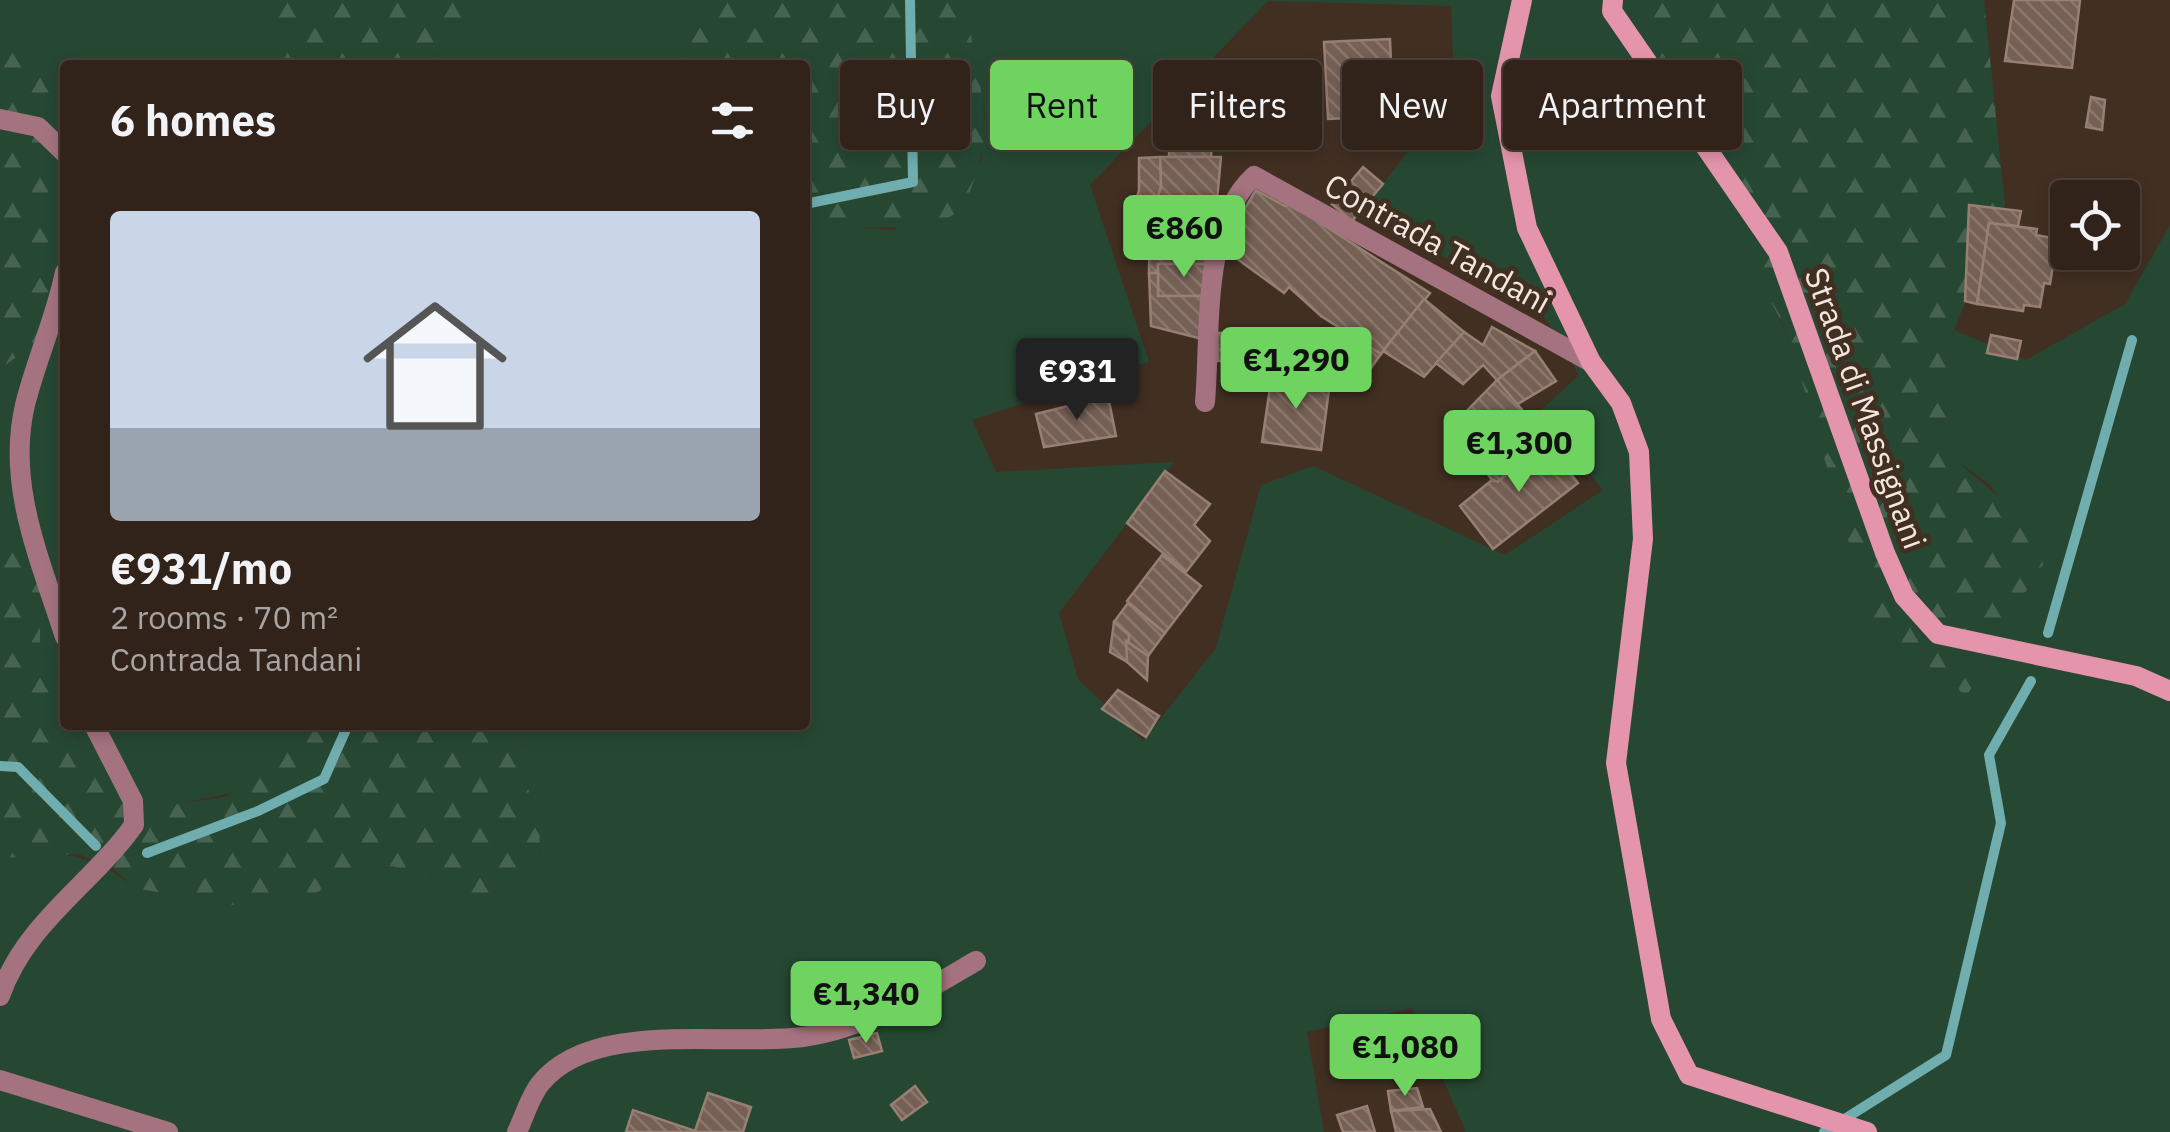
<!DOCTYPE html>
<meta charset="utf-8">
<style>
:root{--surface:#31231a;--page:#3d2f27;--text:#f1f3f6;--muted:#a8a4a2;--line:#4c4039;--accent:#6fd360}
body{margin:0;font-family:"IBM Plex Sans",sans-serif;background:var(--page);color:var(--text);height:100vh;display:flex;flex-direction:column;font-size:38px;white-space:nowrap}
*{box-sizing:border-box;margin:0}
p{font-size:32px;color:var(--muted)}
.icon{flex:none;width:55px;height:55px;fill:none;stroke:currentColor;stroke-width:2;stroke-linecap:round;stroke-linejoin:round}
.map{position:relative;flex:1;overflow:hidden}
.sheet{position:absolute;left:60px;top:60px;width:750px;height:670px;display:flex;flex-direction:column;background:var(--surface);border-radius:10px;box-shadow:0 5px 15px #0003,0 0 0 2px var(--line)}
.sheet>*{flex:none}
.top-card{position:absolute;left:840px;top:60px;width:950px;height:90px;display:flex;gap:20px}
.fabs{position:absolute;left:2050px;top:180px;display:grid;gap:20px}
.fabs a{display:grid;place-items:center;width:90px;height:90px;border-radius:10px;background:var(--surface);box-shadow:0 5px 15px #0003,0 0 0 2px var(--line);font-size:50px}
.price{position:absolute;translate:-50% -85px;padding:0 22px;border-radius:10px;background:var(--accent);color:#111;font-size:32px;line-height:65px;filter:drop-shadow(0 2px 5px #0008)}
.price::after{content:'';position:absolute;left:50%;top:60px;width:30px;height:22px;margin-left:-15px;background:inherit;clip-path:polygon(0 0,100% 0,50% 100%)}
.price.selected{background:#222;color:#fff}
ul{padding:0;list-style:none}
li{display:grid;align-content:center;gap:20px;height:530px;padding:0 50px}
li+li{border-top:2px solid var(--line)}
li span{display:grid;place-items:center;height:310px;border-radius:10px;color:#555}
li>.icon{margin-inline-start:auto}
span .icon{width:180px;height:180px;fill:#fffc;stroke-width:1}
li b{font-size:42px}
h2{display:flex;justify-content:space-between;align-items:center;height:120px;padding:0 50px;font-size:42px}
.pill{padding:0 35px;border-radius:10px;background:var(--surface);box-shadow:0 5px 15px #0003,0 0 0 2px var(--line);font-size:35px;line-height:90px}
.pill.selected{background:var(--accent);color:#111}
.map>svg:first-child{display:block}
.green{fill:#264833;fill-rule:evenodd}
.forest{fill:url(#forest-firs)}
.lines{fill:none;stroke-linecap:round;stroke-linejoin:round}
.stream{stroke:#70adaf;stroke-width:10}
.building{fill:url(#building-back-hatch);stroke:#977f73;stroke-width:2.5}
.street{stroke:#a57380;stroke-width:20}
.secondary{stroke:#e595ab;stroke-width:20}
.labels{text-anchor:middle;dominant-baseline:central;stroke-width:10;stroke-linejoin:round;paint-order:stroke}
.street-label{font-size:32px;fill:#f4e7df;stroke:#412f22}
</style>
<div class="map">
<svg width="2170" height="1132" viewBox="0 0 2170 1132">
<defs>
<pattern id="forest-firs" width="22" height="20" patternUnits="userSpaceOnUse" patternTransform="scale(2.5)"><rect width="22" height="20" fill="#264833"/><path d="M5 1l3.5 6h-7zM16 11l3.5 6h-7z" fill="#466250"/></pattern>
<pattern id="building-back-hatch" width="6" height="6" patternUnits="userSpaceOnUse" patternTransform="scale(2.5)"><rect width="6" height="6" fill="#766055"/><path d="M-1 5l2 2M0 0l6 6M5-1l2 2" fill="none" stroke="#8a776d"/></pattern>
</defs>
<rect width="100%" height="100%" fill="#412f22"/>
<g class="green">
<path d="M0 0H262L286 32 285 65H65V148L63 131 49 110 50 55 27 40 0 45Z"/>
<path d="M504 0H703C691 23 694 44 678 65H430L464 25Z"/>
<path d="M971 0H1616C1655 60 1701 120 1735 183 1760 232 1760 290 1789 337L1869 612C1891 651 1935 664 1966 697 1993 653 2013 607 2043 565L1990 485 1956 460 1945 397 1954 330 2026 360 2125 304 2170 225V1132H1466L1412 1008 1307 1032 1324 1132H0V858C51 849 95 852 134 888L302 900 356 872 393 866 465 894 511 903 539 867 540 831 522 767 519 725H805V229L840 226 894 230 981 162 985 113 968 25ZM1268 1 1451 6 1454 91 1364 209 1547 320 1579 375 1538 413 1603 490 1505 555 1313 466 1261 485 1216 648 1143 741 1078 679 1059 613 1174 462 996 472 972 420 1149 362 1090 185Z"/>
<path d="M65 354V687L40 642V614L50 591 39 539 0 529V369L15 358Z"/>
<path d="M76 725H289C276 744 261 772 242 786 225 798 211 796 192 801 178 805 162 815 148 816 109 818 81 756 76 725Z"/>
</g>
<g class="forest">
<path d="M262 0H504L464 25 430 65H285L286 32Z"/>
<path d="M703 0H971C966 38 980 72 984 110 988 145 975 178 963 210L931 226 805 229V65H678C694 44 691 23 703 0Z"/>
<path d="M1616 0H1984L2005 205 1954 330 1945 398 1956 460 2037 531 2043 565C2013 607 1993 653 1966 697 1932 661 1893 653 1869 612L1789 337 1756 272 1755 233 1735 184 1640 88Z"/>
<path d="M27 40 51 55 49 109 64 131 65 354 15 358 0 369V45Z"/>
<path d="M0 529 40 539 54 564 40 614V642L65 687V725H76C83 766 107 801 146 816L171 805 225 797 246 783 289 725H519L522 767 540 831 539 868 511 903 465 894 393 866 356 872 302 900 250 908 134 888 115 870 79 854 0 858Z"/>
</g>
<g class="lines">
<g class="stream">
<path d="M805 204 913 182 910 0"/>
<path d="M2048 633 2132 340"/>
<path d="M0 766 18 767 96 846"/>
<path d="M147 853 258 811 324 779 348 725"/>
<path d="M1824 1132 1946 1055 2001 823 1989 755 2031 681"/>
</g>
</g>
<g class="building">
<path d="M2014 0H2080L2072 68 2005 61Z"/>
<path d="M1390 39 1393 116 1328 119 1324 42Z"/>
<path d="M2091 97 2105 100 2102 130 2086 127Z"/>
<path d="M1169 143 1212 144 1211 157H1169Z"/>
<path d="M1160 157H1221L1211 264H1158V273H1149L1150 222 1161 186Z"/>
<path d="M1160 157 1161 186 1150 222H1129L1139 190V158Z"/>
<path d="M1363 167 1383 184 1352 221 1332 204Z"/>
<path d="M1256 190 1285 206 1289 203 1430 293 1381 354 1321 316 1289 287 1284 293 1225 250 1238 212 1241 215Z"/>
<path d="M1969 205 2021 211 2018 226 1989 223 1977 304 1965 301Z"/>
<path d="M1989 223 2037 229 2036 235 2057 239 2050 284 2044 283 2040 307 2024 305 2023 311 1977 304Z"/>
<rect x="1158" y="264" width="53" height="32"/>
<path d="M1149 273H1158V296H1211L1206 340 1151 326Z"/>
<path d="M1424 299 1464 332 1424 377 1383 351Z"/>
<path d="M1492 327 1535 351 1497 380 1483 365 1463 384 1436 363 1464 332 1483 345Z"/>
<path d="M1258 332V359L1218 361 1217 333Z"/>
<path d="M1991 335 2021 341 2017 359 1987 353Z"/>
<path d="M1351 337 1381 354 1366 375 1336 359Z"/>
<path d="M1535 351 1556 381 1516 405 1497 380Z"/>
<path d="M1272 374 1330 382 1321 450 1262 442Z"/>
<path d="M1497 380 1535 425 1484 469 1451 427Z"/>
<path d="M1108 396 1116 436 1044 447 1036 414Z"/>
<path d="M1535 425 1543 439 1498 482 1492 480 1484 469Z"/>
<path d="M1543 439 1578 483 1493 549 1460 506 1492 480 1498 482Z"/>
<path d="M1165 471 1210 504 1194 525 1210 541 1186 572 1127 523Z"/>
<path d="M1162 555 1201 586 1165 633 1127 601Z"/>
<path d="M1128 603 1165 633 1148 656 1126 641 1129 635 1114 622Z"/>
<path d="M1114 622 1129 635 1127 662 1110 652Z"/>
<path d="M1126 641 1148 656 1147 680 1127 662Z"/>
<path d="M1118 690 1159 716 1146 737 1102 709Z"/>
<path d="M877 1033 882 1051 854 1058 849 1040Z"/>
<path d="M915 1086 927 1102 902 1120 891 1105Z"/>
<path d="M1417 1088 1423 1107 1391 1111 1388 1091Z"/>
<path d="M708 1093 751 1107 743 1132H626L633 1110 695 1131Z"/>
<path d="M1367 1106 1375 1132H1343L1337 1115Z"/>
<path d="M1430 1109 1441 1132H1396L1391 1111Z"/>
</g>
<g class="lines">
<g class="street">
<path d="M0 119 38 127 65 153"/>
<path d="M65 272C56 317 36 360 25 405 6 486 41 561 65 637"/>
<path d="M1205 402C1211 333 1201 225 1254 176L1591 362"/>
<path d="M0 996C25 923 91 885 134 825L133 801 94 725"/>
<path d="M0 1080 168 1132"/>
<path d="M517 1132C524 1117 530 1097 540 1084 592 1018 728 1047 803 1037 865 1029 923 992 976 961"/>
</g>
<g class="secondary">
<path d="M1522 0 1501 96 1527 228 1591 362 1621 403 1639 452 1643 539 1616 763 1661 1019 1689 1075 1867 1132"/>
<path d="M1613 0 1612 11 1778 252 1885 553 1904 596 1938 634 2136 676 2170 691"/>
</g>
</g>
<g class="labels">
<g class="street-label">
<text transform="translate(1438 243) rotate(29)">Contrada Tandani</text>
<text transform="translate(1866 408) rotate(70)">Strada di Massignani</text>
</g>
</g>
</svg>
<div class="fabs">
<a><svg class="icon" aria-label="locate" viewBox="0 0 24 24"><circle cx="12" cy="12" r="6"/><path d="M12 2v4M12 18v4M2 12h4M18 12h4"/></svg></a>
</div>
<b class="price" style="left:1184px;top:280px">€860</b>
<b class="price" style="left:1296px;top:412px">€1,290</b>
<b class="price selected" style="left:1077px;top:423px">€931</b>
<b class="price" style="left:1519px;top:495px">€1,300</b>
<b class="price" style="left:866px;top:1046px">€1,340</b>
<b class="price" style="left:1405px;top:1099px">€1,080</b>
<div class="top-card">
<a class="pill">Buy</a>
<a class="pill selected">Rent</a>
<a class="pill">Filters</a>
<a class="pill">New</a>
<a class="pill">Apartment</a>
</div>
<section class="sheet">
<h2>6 homes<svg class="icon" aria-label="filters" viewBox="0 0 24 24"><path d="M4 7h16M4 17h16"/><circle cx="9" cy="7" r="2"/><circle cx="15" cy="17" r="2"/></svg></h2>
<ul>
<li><span style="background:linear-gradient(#c9d6e8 70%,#9aa5b1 0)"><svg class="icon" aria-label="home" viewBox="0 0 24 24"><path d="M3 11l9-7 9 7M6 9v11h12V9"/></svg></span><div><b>€931/mo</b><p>2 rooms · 70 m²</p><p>Contrada Tandani</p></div></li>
</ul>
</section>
</div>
